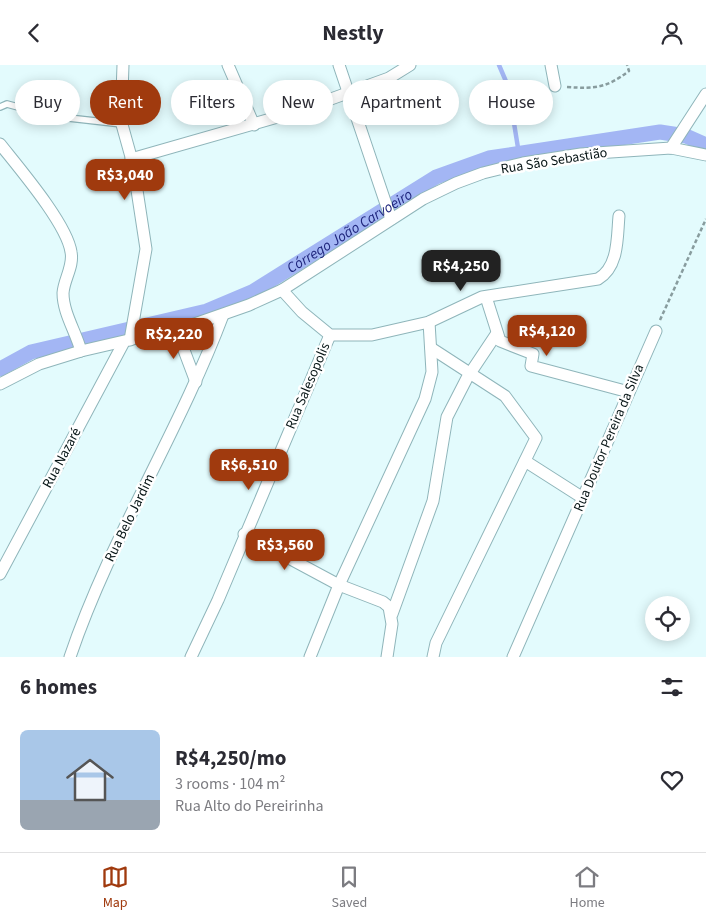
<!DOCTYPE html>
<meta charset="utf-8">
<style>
:root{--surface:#fff;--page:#f2f2f3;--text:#2b2b33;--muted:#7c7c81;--line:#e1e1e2;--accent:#a03a0e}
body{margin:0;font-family:"Source Sans 3",sans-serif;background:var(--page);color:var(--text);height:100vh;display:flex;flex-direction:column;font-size:19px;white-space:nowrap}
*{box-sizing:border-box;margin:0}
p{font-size:16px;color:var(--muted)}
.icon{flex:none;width:28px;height:28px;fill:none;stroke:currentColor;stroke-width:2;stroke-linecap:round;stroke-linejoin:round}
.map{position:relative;height:592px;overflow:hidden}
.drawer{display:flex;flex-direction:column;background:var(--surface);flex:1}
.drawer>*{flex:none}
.top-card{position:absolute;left:15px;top:15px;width:676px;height:45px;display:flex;gap:10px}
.tools{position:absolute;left:645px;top:531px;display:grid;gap:10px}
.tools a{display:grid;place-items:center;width:45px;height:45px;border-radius:50%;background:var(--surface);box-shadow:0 2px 12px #0003;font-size:25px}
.price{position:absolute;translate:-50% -42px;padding:0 11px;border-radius:10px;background:var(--accent);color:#fff;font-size:16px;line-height:32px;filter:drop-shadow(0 1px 2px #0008)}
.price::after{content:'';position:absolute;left:50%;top:30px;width:15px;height:11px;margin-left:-8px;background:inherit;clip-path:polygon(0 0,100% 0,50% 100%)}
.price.active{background:#222;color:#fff}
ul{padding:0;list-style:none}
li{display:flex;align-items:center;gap:15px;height:125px;padding:0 20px}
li+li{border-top:1px solid var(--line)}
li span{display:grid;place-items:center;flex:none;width:140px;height:100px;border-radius:8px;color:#555}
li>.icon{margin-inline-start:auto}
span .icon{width:60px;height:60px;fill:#fffc;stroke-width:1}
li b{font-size:21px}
h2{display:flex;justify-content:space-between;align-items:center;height:60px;padding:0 20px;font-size:21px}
.pill{padding:0 18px;border-radius:22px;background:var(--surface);box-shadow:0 2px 12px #0003;font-size:18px;line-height:45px}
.pill.active{background:var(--accent);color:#fff}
header{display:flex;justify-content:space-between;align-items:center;height:65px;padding:0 20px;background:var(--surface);font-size:22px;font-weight:700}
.menu{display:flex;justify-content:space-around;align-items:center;height:70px;border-top:1px solid var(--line);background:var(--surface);font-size:14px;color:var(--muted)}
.menu a{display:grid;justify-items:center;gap:2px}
.menu .active{color:var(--accent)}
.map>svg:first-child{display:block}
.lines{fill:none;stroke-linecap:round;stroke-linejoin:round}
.stream{stroke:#a3b6f4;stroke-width:4.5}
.canal{stroke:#a3b6f4;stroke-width:15}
.service-casing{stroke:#8fb5ba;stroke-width:8}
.minor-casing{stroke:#8fb5ba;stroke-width:13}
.path{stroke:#889c9e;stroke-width:2.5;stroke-dasharray:4 2.5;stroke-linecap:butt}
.service{stroke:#fff;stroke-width:5.5}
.minor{stroke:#fff;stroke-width:11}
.labels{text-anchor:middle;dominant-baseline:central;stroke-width:5;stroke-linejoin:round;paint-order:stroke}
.street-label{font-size:14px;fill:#051314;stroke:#fff}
.water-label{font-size:15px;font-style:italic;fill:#1f267d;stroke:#fff}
</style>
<header><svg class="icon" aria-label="back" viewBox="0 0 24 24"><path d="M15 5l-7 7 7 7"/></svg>Nestly<svg class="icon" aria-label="person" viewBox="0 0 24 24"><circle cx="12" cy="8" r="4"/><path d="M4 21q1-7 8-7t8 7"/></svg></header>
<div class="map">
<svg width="706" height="592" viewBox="0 0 706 592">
<rect width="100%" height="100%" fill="#e3fbfd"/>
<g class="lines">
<path class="stream" d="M499 0 508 21 519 89"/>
<path class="canal" id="s1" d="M0 304 31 287 207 246 252 227 436 112 489 93 660 67 686 71 706 80"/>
<defs>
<path id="service" d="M0 42 7 39 51 51 122 59"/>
<g id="minor">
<path d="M123 0 121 56 133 99 146 184 130 275"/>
<path d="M228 0 254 60"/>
<path d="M339 0 391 154"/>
<path d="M551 0 555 21"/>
<path d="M0 79C19 103 67 159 71 187 74 201 64 214 63 228 63 248 76 267 81 286"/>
<path d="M671 83 706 29"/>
<path d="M131 94 295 47 389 13 410 0"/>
<path d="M282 225 302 247 330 270H372L429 257 482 232 598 214C619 202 617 172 619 151"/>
<path d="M486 232 500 276 533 289 531 301 629 327"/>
<path d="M176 264 196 317"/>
<path d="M431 283 505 331 536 373 436 578 433 592"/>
<path d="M0 319 39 299 81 286 189 261 249 240 282 225 423 134 456 118 483 108 523 98 581 89 671 83 706 90"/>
<path d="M525 396 583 433"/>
<path d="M244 469 339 520 383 537 389 542 392 559 387 592"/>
<path d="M0 509 124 277"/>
<path d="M392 549 433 436 447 352 467 313 497 268"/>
<path d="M70 592C110 474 179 367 223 250"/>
<path d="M191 592 218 535 330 270"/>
<path d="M310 592 339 520 425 334 432 307 429 257"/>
<path d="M513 592 656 266"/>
</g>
</defs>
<use href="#service" class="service-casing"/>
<use href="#minor" class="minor-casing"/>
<g class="path">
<path d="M567 22C596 24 606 23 629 6L627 0"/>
<path d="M660 255 706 154"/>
</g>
<use href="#service" class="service"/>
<use href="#minor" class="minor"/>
</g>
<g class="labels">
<g class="street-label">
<text transform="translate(554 96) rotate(-9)">Rua São Sebastião</text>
<text transform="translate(308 321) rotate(-67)">Rua Salesopolis</text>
<text transform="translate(609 373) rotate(-67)">Rua Doutor Pereira da Silva</text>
<text transform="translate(62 393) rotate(-62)">Rua Nazaré</text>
<text transform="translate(130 453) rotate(-64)">Rua Belo Jardim</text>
</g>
<g class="water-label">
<text stroke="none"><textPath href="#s1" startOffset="380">Córrego João Carvoeiro</textPath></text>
</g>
</g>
</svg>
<div class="tools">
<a><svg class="icon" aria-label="locate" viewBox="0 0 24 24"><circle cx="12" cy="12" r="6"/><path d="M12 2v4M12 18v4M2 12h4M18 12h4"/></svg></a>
</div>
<b class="price" style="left:125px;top:136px">R$3,040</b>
<b class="price active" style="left:461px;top:227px">R$4,250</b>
<b class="price" style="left:547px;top:292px">R$4,120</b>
<b class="price" style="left:174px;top:295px">R$2,220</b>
<b class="price" style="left:249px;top:426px">R$6,510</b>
<b class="price" style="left:285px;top:506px">R$3,560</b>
<div class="top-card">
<a class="pill">Buy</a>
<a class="pill active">Rent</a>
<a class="pill">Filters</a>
<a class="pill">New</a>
<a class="pill">Apartment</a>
<a class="pill">House</a>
</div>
</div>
<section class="drawer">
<h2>6 homes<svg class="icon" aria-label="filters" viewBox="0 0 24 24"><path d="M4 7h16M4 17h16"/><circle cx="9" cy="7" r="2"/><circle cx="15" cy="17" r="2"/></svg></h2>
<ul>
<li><span style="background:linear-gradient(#a9c7e8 70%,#9aa5b1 0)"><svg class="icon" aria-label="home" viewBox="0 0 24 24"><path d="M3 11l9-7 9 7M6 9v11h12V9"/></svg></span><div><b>R$4,250/mo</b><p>3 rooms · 104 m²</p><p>Rua Alto do Pereirinha</p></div><svg class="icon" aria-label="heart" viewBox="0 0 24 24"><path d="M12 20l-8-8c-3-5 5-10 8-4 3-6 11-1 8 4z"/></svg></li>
</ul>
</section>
<nav class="menu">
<a class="active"><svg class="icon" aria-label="map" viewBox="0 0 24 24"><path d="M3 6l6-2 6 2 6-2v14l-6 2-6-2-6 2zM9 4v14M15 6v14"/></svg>Map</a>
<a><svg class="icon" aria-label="saved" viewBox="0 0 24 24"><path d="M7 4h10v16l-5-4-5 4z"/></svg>Saved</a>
<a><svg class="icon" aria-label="home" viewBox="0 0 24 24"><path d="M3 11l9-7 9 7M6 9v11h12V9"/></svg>Home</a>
</nav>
